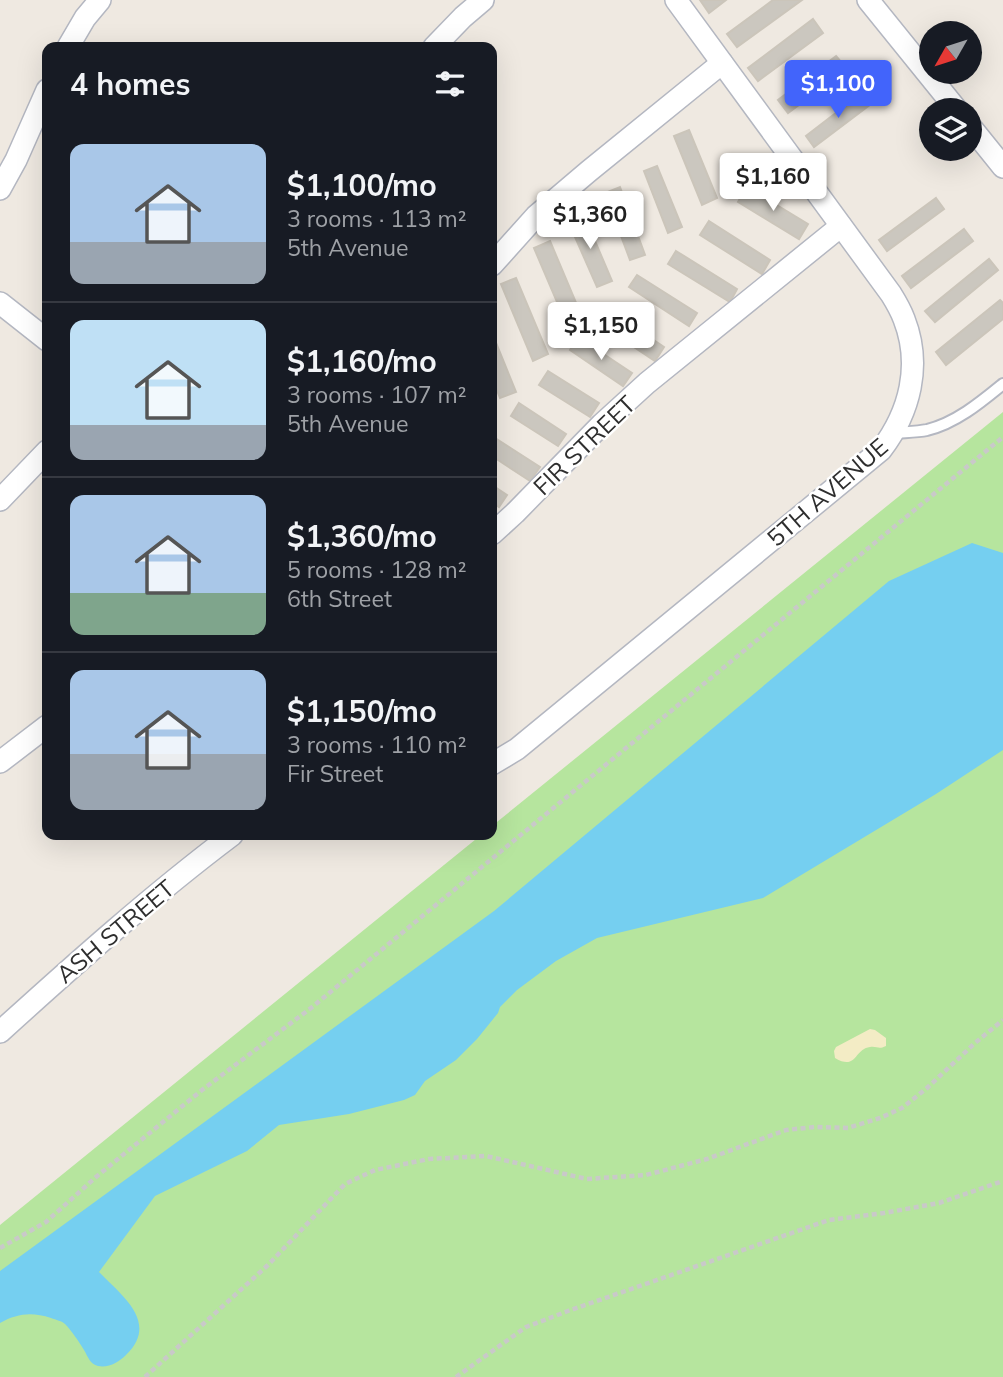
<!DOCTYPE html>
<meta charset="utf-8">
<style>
:root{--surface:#171b24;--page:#20242c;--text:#f1f3f6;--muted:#9ea1a6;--line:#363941;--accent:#4264fb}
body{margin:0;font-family:Mulish,sans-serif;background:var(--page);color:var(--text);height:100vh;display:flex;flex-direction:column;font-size:26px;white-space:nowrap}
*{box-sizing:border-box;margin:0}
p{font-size:23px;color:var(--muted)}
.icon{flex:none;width:38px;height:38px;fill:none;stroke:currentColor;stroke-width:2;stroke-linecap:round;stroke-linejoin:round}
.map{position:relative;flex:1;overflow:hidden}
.panel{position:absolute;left:42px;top:42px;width:455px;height:798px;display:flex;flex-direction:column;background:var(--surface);border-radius:14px;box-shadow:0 7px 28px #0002}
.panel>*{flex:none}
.needle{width:46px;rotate:231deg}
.fabs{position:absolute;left:919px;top:21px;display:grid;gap:14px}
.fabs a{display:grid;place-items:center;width:63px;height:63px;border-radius:50%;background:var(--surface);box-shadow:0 7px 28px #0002;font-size:35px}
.price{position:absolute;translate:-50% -60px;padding:0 16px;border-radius:7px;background:#fff;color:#222;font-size:23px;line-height:46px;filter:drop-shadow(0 2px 4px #0008)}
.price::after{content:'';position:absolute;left:50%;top:42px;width:21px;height:16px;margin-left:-10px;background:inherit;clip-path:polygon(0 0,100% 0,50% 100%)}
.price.on{background:var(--accent);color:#fff}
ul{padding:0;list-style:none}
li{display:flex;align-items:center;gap:21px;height:175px;padding:0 28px}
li+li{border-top:2px solid var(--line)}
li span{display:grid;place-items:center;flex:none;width:196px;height:140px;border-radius:14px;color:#555}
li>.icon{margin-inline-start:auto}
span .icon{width:84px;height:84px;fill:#fffc;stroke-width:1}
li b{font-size:30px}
h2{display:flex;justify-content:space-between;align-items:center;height:84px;padding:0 28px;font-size:30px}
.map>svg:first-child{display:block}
.green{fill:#b6e59e}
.sand{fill:#f3ecc5}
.water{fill:#75cff0}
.building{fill:#cbc7bf;stroke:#cbc5ba;stroke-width:2}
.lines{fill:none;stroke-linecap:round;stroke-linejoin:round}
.service-casing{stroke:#b4b7c1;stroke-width:14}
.minor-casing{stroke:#b4b7c1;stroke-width:24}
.path{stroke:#c9c9c9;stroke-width:4.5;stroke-dasharray:5 3.5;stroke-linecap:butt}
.service{stroke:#fff;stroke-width:10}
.minor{stroke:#fff;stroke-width:21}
.labels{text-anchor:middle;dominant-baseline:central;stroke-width:5;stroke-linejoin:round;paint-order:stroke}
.street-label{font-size:24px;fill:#2e2e2e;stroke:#fff}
</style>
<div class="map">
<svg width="1003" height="1377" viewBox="0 0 1003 1377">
<rect width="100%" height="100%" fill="#efe9e1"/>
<path class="green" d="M1003 412V1377H0V1225L481 835H492V826Z"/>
<path class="sand" d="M870 1029 875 1030 886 1038V1046C878 1050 878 1046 870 1047 854 1049 857 1071 835 1058L834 1051 836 1047Z"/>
<path class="water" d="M972 543 1003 553V750L936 794 763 898 597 938 556 961 517 990 500 1007 498 1013 477 1039 456 1060 425 1081 415 1095 404 1100 349 1114 279 1125 247 1151 155 1196 99 1272C121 1295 160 1322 126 1355 119 1362 109 1368 98 1366 90 1364 88 1357 84 1350 79 1342 72 1331 65 1324 62 1321 56 1320 51 1318 32 1312 18 1313 0 1323V1271L494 911 889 581Z"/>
<g class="building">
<path d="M700 0H726L709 13Z"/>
<path d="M773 0H802L737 47 727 34Z"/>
<path d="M813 19 823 33 758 81 748 68Z"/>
<path d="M836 56 847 69 788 113 778 100Z"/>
<path d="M862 93 871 104 814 147 806 136Z"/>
<path d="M689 130 717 198 702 205 674 136Z"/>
<path d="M657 166 682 227 668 233 644 171Z"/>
<path d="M620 187 645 255 630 260 605 193Z"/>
<path d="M747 187 808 224 799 239 738 202Z"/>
<path d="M936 198 944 209 887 251 879 240Z"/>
<path d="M584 215 612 281 597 287 568 221Z"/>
<path d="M709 221 770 260 762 274 700 235Z"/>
<path d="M964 229 973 241 911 288 902 276Z"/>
<path d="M550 241 582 317 566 323 534 248Z"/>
<path d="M676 251 737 289 730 302 668 264Z"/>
<path d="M989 259 998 270 935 322 925 311Z"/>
<path d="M637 275 697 313 689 326 629 287Z"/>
<path d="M516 278 548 354 533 361 501 284Z"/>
<path d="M1000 300 1003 303V319L946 365 936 352Z"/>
<path d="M605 307 664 347 655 361 595 321Z"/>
<path d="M492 333 516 392 500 398 492 378Z"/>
<path d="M578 337 632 373 623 386 570 350Z"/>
<path d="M548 371 599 403 590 417 539 385Z"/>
<path d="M519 403 566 434 558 446 511 416Z"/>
<path d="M492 436 540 467 530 481 492 456Z"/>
<path d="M492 485 507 495 499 507 492 502Z"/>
</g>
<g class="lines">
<defs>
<path id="service" d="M894 433C905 432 917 432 927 430 956 423 981 402 1003 384"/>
<g id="minor">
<path d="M868 0 957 110"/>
<path d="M68 47 85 18 100 0"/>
<path d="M434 47 463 17 483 0"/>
<path d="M970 126 1003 167"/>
<path d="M0 189 16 160 47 90"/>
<path d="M492 265 536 216 589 171 722 63"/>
<path d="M0 303 47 340"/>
<path d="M0 500 47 451"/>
<path d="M492 534 515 513 602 424 647 383 841 226"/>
<path d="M0 762 47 726"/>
<path d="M492 764 517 749 881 450C910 412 922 365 904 319 901 311 896 302 891 294L676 0"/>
<path d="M0 1032C75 964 151 896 232 835"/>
</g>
</defs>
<use href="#service" class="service-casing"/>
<use href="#minor" class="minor-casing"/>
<g class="path">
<path d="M0 1248 46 1222 96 1177 202 1090 311 1008 1003 437"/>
<path d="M145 1377 268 1265 345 1184 375 1170 429 1159 486 1156 587 1179 646 1175 707 1159 786 1130 815 1127 848 1128 880 1118 902 1108 927 1088 975 1043 1003 1020"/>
<path d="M456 1377 526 1327 568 1311 829 1220 884 1213 939 1203 1003 1181"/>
</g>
<use href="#service" class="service"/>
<use href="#minor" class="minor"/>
</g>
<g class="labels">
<g class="street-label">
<text transform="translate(584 445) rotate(-44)">FIR STREET</text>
<text transform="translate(827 492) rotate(-41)">5TH AVENUE</text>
<text transform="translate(115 931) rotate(-40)">ASH STREET</text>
</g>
</g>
</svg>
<div class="fabs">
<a><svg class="needle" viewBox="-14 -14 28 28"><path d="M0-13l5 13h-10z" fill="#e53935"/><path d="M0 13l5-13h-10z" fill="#9ea1a6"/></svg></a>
<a><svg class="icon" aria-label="layers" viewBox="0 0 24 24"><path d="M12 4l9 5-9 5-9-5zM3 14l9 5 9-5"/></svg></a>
</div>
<b class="price on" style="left:838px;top:120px">$1,100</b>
<b class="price" style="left:773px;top:213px">$1,160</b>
<b class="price" style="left:590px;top:251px">$1,360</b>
<b class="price" style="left:601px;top:362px">$1,150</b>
<section class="panel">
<h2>4 homes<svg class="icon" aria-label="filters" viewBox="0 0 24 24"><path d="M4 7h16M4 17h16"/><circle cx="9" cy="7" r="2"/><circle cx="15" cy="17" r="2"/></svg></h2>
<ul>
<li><span style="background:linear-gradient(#a9c7e8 70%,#9aa5b1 0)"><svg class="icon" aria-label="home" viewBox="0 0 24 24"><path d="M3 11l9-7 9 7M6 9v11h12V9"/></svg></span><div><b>$1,100/mo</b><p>3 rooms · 113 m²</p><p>5th Avenue</p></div></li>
<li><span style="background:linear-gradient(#bfe0f5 75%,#9aa5b1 0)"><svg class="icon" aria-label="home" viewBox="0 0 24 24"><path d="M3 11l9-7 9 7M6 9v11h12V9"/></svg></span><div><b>$1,160/mo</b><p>3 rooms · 107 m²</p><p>5th Avenue</p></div></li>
<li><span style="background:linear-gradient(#a9c7e8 70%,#7fa58c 0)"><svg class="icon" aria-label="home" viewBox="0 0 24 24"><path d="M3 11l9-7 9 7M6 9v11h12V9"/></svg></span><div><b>$1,360/mo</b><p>5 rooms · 128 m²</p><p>6th Street</p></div></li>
<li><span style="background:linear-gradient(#a9c7e8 60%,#9aa5b1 0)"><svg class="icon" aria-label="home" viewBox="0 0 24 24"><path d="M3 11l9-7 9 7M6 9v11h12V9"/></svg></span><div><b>$1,150/mo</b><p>3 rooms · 110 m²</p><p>Fir Street</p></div></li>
</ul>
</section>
</div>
